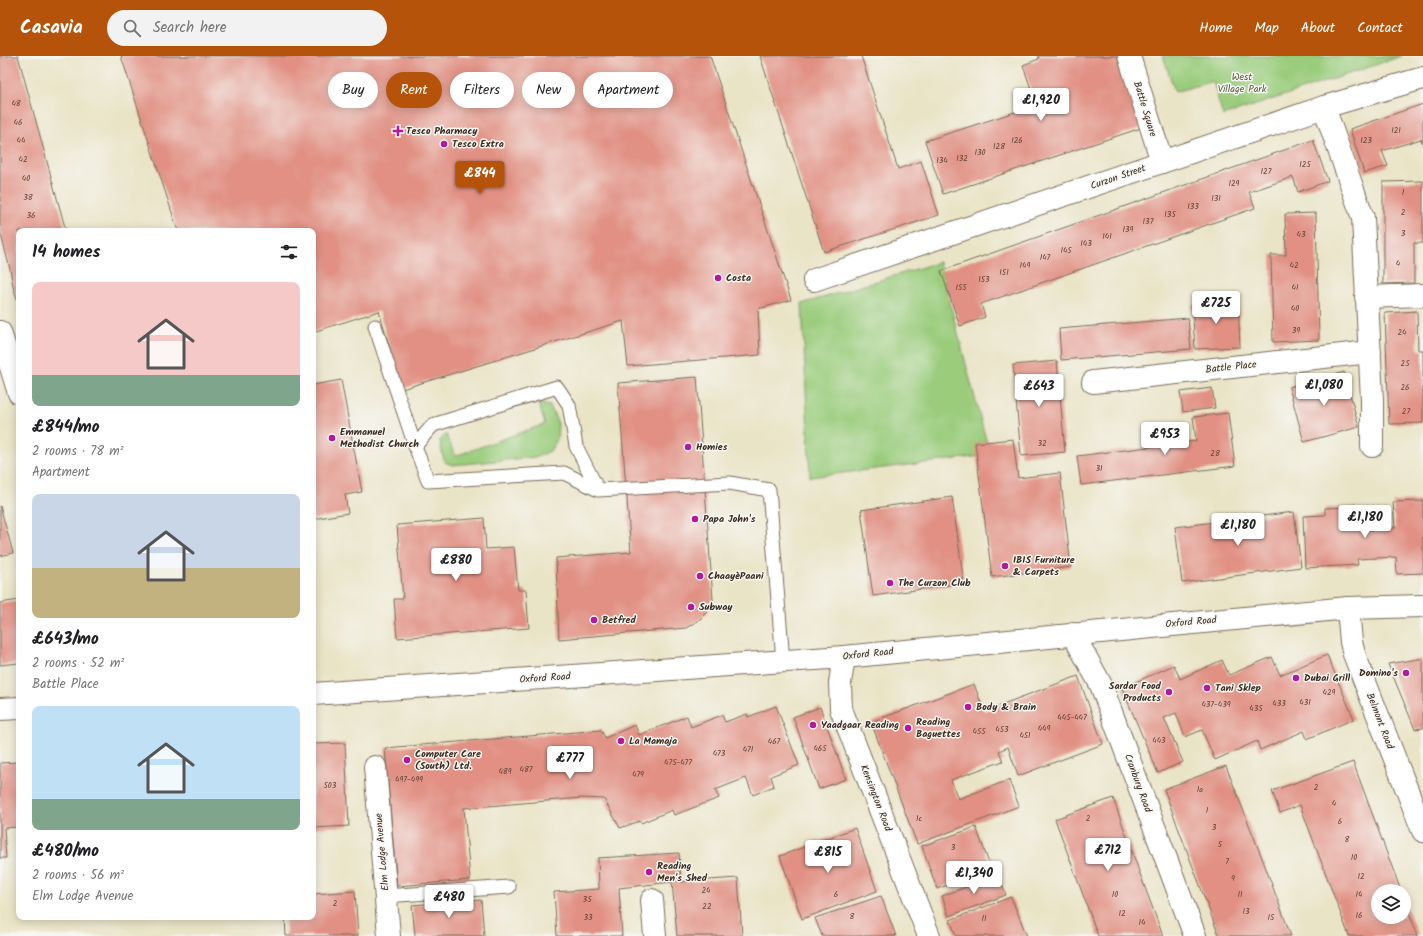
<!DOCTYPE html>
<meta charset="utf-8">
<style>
:root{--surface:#fff;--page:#f2f2f2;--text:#202124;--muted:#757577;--accent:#b45309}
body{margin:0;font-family:Kalam,sans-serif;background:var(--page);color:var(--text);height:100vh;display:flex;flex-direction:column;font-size:15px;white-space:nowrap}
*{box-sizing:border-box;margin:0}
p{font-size:13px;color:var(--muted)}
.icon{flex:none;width:22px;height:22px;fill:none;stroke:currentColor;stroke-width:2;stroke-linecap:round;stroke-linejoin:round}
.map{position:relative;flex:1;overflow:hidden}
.side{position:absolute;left:16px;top:172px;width:300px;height:692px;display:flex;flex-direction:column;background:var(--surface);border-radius:8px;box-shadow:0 2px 10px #0003}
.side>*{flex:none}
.banner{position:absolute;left:328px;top:16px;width:380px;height:36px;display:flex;gap:8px}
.fabs{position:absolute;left:1371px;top:828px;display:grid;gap:8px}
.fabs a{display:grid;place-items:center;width:40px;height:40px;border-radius:50%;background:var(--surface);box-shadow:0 2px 10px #0003;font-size:20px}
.price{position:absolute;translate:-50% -34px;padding:0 9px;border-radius:4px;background:#fff;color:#222;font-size:13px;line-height:26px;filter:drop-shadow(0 1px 2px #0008)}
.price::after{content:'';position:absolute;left:50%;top:24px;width:12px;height:9px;margin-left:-6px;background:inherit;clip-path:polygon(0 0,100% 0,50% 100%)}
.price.on{background:var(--accent);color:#fff}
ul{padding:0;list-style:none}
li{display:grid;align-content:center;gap:8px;height:212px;padding:0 16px}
li span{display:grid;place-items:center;height:124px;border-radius:8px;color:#555}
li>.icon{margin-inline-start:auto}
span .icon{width:72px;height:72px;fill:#fffc;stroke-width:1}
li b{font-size:17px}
h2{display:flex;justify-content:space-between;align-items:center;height:48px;padding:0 16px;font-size:17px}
.tag{padding:0 14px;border-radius:18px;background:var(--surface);box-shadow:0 2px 10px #0003;font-size:14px;line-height:36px}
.tag.on{background:var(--accent);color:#fff}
header{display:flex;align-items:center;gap:24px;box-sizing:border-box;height:56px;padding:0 20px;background:var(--accent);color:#fff}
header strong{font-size:19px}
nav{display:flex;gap:22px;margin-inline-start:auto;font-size:14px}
.search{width:280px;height:36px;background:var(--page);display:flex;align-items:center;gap:10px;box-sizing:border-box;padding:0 14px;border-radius:22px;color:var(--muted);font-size:15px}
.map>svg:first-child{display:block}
.green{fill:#9acc7c;stroke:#6a7b4d}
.building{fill:#e19083}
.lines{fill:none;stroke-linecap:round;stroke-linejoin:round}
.service-casing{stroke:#786b59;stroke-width:15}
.minor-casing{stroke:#786b59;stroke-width:24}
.primary-casing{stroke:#786b59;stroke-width:24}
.service{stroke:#fff;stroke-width:13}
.minor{stroke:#fff;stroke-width:22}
.primary{stroke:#fff;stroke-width:22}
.poi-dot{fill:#b5179e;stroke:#f6f6f2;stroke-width:1.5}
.labels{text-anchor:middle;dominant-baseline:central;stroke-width:3;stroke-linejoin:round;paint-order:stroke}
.number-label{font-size:8px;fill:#644437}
.park-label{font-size:10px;fill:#585b3a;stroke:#f6f6f2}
.street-label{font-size:10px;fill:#3b2a1e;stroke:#f6f6f2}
.poi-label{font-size:10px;font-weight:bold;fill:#3b2a1e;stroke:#f6f6f2;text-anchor:start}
</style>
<header>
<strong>Casavia</strong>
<div class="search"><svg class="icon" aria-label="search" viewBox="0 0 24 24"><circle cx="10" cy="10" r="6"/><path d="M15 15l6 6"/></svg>Search here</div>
<nav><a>Home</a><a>Map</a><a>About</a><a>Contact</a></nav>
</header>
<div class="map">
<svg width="1423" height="880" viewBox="0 0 1423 880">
<rect width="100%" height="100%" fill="#f6f6f2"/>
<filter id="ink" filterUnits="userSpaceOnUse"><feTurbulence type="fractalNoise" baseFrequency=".025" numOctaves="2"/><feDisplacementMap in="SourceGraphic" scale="8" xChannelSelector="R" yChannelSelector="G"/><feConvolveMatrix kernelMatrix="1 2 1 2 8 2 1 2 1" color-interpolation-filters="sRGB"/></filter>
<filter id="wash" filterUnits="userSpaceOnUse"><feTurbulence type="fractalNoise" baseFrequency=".012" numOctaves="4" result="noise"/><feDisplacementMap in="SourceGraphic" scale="16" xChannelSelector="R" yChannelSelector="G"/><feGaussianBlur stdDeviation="0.9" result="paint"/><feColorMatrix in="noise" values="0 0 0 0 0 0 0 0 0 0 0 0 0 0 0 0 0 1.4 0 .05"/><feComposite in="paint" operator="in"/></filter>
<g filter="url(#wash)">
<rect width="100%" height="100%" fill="#eae4c7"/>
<g class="green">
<path d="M1163 0H1402L1223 60 1213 25 1175 36Z"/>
<path d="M939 206 990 399 810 421 802 248Z"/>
<path d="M538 347 550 350 558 367 557 384 550 395 537 401 452 409 445 406 442 397 440 385 446 378 455 400 545 368Z"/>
</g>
<g id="blocks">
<g class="building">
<path d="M0 0H18L66 175H19V249L13 230 10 213 0 175Z"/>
<path d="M121 0H710L791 244 758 253 760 299 628 310 623 265 402 333 379 255 313 276V175H178Z"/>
<path d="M760 0H861L898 113 921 105 939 159 824 196Z"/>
<path d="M1038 0H1117L1141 72 943 138 925 85 1018 55 1015 46 1033 39 1023 9 1039 3Z"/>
<path d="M1423 48V89L1421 83 1382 95 1388 110 1364 117 1350 73Z"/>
<path d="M1313 84 1328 125 1298 136 1293 121 1249 136 1255 152 981 248 985 261 960 270 941 215Z"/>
<path d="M1423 125V187H1414V227L1383 228V126Z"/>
<path d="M1316 157 1319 284 1273 286 1271 199H1286L1285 158Z"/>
<path d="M1238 246 1240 291 1195 293 1192 248Z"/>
<path d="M1417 255 1418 294H1423V367L1389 368 1385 257Z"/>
<path d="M1188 262 1191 293 1061 304 1059 273Z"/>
<path d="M1057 305 1065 396 1021 400 1013 309Z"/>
<path d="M1344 316 1359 371 1304 386 1289 331Z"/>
<path d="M697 321 713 544 708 555 699 564 686 572 559 583 556 502 631 496 618 327Z"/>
<path d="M341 324 362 436 345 439 348 457 313 463V329Z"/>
<path d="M1212 332 1215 352 1183 356 1180 336Z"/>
<path d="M1228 357 1235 410 1081 429 1077 400 1196 385 1193 361Z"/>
<path d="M1013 383 1018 422 1060 417 1071 511 992 521 975 387Z"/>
<path d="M952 441 964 527 873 540 861 454Z"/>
<path d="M1423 445V517L1397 518 1396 501 1357 503 1358 509 1305 512 1303 460 1325 459V452L1355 451 1356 474 1395 472 1393 446Z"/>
<path d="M0 450 13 497 0 500Z"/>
<path d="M1294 456 1301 511 1182 527 1175 471Z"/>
<path d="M484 462 486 493 514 491 518 534H526L529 572 397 582 394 543H403L397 469Z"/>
<path d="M19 544V607L0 609V547Z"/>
<path d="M1327 599 1354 663 1307 683 1304 675 1260 694 1257 685 1215 704 1202 674 1185 681 1176 657 1164 662 1183 706 1158 717 1122 632 1174 609 1180 623 1222 604 1229 619 1272 601 1280 619Z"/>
<path d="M1418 603H1423V672L1415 673 1388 608Z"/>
<path d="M1078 620 1103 688 1018 720 1008 691 999 695 1003 705 951 724 958 743 1009 724 1019 750 917 788 871 666 974 628 984 655Z"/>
<path d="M776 650 799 709 771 720 774 730 753 739 746 722 715 734 719 742 674 759 672 754 641 767 640 765 620 772 604 743 582 742 464 752 470 824 397 830 385 692 601 674 605 682 635 669 639 679 687 660 691 671 722 659 725 666 747 658 748 661Z"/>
<path d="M820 651 846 723 819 733 793 661Z"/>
<path d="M345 687 349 770 313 772V688Z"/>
<path d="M19 706V771L4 772 6 802H0V707Z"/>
<path d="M1353 706 1401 835H1378V861H1404V844L1418 880H1349L1300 749 1280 757 1272 735Z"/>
<path d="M1226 710 1262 802 1291 880H1219L1179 774 1164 733Z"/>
<path d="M1113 742 1140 818 1163 880H1098L1090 858 1055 763Z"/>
<path d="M976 771 991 813 937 833 922 790Z"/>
<path d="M855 772 877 835 802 863 780 800Z"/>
<path d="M679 797 681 826 738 822 742 880H677L672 826 619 832 622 880H557L554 836 599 833 598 802Z"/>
<path d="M998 819 1006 839 949 860 942 840Z"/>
<path d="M355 835 358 880H286L285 861H313V838Z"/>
<path d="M881 840 896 880H822L815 862Z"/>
<path d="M1011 841 1027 880H956L950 864Z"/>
<path d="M481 844 484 880H415L412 849Z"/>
</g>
</g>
</g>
<g filter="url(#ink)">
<use href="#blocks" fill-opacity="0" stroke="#786b59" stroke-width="1"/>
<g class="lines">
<defs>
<g id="service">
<path d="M375 270 415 390"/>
<path d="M598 434 576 390 569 349 557 331 433 369 415 390 428 425 564 417 598 434 730 427 769 434 783 605"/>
<path d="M386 840 509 831"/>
</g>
<g id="minor">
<path d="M1129 0 1162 106"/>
<path d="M1324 51 1363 162 1372 344V390"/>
<path d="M814 224 1324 51 1423 22"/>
<path d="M1366 241 1423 239"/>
<path d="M0 276 19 337"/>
<path d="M1093 326 1370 296"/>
<path d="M1348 552 1351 586 1354 598 1423 775"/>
<path d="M1073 578 1101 629 1195 880"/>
<path d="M844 601 840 627 841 653 929 880"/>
<path d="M375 711 389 880"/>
<path d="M652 844 655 880"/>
</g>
<g id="primary">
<path d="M313 638 844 601 1348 552 1423 550"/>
<path d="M0 653 19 652"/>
</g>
</defs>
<use href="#service" class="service-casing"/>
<use href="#minor" class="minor-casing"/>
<use href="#primary" class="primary-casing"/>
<use href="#service" class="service"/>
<use href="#minor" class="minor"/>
<use href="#primary" class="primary"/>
</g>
</g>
<g class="poi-dot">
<path d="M396 69h4v4h4v4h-4v4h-4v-4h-4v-4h4z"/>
<circle cx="444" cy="88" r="4"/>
<circle cx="718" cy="222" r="4"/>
<circle cx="332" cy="382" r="4"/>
<circle cx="688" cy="391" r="4"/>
<circle cx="695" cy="463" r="4"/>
<circle cx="1005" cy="510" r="4"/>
<circle cx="700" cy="520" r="4"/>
<circle cx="890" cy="527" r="4"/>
<circle cx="691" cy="551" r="4"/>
<circle cx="594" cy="564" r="4"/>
<circle cx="1406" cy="617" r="4"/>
<circle cx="1296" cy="622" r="4"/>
<circle cx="1207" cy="632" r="4"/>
<circle cx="1169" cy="636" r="4"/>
<circle cx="968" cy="651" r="4"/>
<circle cx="813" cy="669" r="4"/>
<circle cx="908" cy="672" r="4"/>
<circle cx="621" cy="685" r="4"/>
<circle cx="407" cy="704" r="4"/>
<circle cx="649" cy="816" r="4"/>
</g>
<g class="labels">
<g class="number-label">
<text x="16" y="47">48</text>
<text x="18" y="66">46</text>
<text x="1396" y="74">121</text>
<text x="21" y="84">44</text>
<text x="1017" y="84">126</text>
<text x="1366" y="84">123</text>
<text x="999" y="90">128</text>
<text x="980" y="96">130</text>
<text x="962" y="102">132</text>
<text x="23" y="103">42</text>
<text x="942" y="104">134</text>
<text x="1305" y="108">125</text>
<text x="1266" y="115">127</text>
<text x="26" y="122">40</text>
<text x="1234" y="127">129</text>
<text x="1403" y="136">1</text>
<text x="28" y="141">38</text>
<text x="1216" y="142">131</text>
<text x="1193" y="150">133</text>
<text x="1403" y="156">2</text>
<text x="1170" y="158">135</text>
<text x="31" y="159">36</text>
<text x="1148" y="165">137</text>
<text x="1128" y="173">139</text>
<text x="1403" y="177">3</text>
<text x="1301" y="178">43</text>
<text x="1107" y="180">141</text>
<text x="1086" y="187">143</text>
<text x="1066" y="194">145</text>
<text x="1045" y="201">147</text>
<text x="1398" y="207">4</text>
<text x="1025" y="209">149</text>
<text x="1294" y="209">42</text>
<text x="1004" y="216">151</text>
<text x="984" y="223">153</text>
<text x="961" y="231">155</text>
<text x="1295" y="231">41</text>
<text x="1295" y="252">40</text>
<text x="1296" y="274">39</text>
<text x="1402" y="276">24</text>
<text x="1405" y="307">25</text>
<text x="1405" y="331">26</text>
<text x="1406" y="355">27</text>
<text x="1042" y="387">32</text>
<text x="1215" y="397">28</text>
<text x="1099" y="412">31</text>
<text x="1329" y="636">429</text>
<text x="1305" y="646">431</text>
<text x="1279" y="647">433</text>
<text x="1216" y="648">437-439</text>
<text x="1256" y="652">435</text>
<text x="1072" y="661">445-447</text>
<text x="1044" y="672">449</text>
<text x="1002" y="673">453</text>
<text x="979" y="675">455</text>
<text x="1025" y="679">451</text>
<text x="1159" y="684">443</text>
<text x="774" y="685">467</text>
<text x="820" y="692">465</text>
<text x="748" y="693">471</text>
<text x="719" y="697">473</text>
<text x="678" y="706">475-477</text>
<text x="526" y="713">487</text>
<text x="505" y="715">489</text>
<text x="638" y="718">479</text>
<text x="409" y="723">497-499</text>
<text x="330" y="729">503</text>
<text x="1316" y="731">2</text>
<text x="1200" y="733">1a</text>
<text x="1334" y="747">4</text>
<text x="1207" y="754">1</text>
<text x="919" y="762">1c</text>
<text x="1088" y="762">2</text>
<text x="1340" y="765">6</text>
<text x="1214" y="771">3</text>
<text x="1347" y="783">8</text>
<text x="1220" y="788">5</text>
<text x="953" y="791">3</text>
<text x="1354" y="801">10</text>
<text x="1227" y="805">7</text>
<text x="1361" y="820">12</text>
<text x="1233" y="822">9</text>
<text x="706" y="834">24</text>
<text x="836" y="838">6</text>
<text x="1115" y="838">10</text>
<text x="1240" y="838">11</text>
<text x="1359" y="838">14</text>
<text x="587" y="843">35</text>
<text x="335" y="847">2</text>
<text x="707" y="850">22</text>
<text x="1246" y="855">13</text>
<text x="1122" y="857">12</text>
<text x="1359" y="859">16</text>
<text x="852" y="860">8</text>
<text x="588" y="861">33</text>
<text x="1271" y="861">15</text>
<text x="984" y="862">11</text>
<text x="1142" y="866">14</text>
</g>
<g class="park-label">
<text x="1242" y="21">West<tspan x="1242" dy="12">Village Park</tspan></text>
</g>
<g class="street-label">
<text transform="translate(1145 53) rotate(73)">Battle Square</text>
<text transform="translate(1118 121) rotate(-19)">Curzon Street</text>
<text transform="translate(1231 311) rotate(-6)">Battle Place</text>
<text transform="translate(1191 566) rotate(-5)">Oxford Road</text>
<text transform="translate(868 598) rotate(-6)">Oxford Road</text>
<text transform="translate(545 622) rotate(-4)">Oxford Road</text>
<text transform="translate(1380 665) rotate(69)">Belmont Road</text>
<text transform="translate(1138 727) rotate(70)">Cranbury Road</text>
<text transform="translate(876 742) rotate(69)">Kensington Road</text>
<text transform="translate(382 796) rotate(-95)">Elm Lodge Avenue</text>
</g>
<g class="poi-label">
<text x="406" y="75">Tesco Pharmacy</text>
<text x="452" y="88">Tesco Extra</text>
<text x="726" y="222">Costa</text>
<text x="340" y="376">Emmanuel<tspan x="340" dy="12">Methodist Church</tspan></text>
<text x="696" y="391">Homies</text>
<text x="703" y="463">Papa John's</text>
<text x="1013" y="504">IBIS Furniture<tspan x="1013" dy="12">&amp; Carpets</tspan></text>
<text x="708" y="520">ChaayèPaani</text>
<text x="898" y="527">The Curzon Club</text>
<text x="699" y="551">Subway</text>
<text x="602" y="564">Betfred</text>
<text x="1398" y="617" text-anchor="end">Domino's</text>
<text x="1304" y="622">Dubai Grill</text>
<text x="1161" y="630" text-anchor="end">Sardar Food<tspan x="1161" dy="12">Products</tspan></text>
<text x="1215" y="632">Tani Sklep</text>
<text x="976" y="651">Body &amp; Brain</text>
<text x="916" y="666">Reading<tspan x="916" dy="12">Baguettes</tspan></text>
<text x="821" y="669">Yaadgaar Reading</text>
<text x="629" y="685">La Mamaja</text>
<text x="415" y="698">Computer Care<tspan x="415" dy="12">(South) Ltd.</tspan></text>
<text x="657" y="810">Reading<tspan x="657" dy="12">Men's Shed</tspan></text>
</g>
</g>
</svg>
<div class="fabs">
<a><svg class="icon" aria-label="layers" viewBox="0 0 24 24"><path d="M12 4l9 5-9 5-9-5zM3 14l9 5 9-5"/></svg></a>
</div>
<b class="price" style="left:1041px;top:66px">£1,920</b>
<b class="price on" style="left:480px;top:139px">£844</b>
<b class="price" style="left:1216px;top:269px">£725</b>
<b class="price" style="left:1324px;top:351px">£1,080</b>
<b class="price" style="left:1039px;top:352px">£643</b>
<b class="price" style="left:1165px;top:400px">£953</b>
<b class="price" style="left:1365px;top:483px">£1,180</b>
<b class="price" style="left:1238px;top:491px">£1,180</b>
<b class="price" style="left:456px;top:526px">£880</b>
<b class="price" style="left:570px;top:724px">£777</b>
<b class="price" style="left:1108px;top:816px">£712</b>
<b class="price" style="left:828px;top:818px">£815</b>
<b class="price" style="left:974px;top:839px">£1,340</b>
<b class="price" style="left:449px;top:863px">£480</b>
<div class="banner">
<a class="tag">Buy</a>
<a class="tag on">Rent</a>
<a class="tag">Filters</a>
<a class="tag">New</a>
<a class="tag">Apartment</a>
</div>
<section class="side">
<h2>14 homes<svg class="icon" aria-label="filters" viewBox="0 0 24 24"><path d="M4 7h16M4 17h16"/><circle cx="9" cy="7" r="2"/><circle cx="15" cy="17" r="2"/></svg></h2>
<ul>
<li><span style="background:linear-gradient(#f6c9c9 75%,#7fa58c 0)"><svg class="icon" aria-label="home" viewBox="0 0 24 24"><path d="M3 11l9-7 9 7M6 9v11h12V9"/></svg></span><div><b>£844/mo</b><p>2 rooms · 78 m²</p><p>Apartment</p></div></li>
<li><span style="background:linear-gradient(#c9d6e8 60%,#c2b280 0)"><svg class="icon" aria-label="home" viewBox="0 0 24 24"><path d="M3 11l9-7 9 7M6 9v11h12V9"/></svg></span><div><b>£643/mo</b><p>2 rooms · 52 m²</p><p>Battle Place</p></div></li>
<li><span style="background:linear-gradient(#bfe0f5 75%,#7fa58c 0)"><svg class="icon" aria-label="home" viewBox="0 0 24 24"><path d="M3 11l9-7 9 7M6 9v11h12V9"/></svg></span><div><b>£480/mo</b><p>2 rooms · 56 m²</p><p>Elm Lodge Avenue</p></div></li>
</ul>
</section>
</div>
